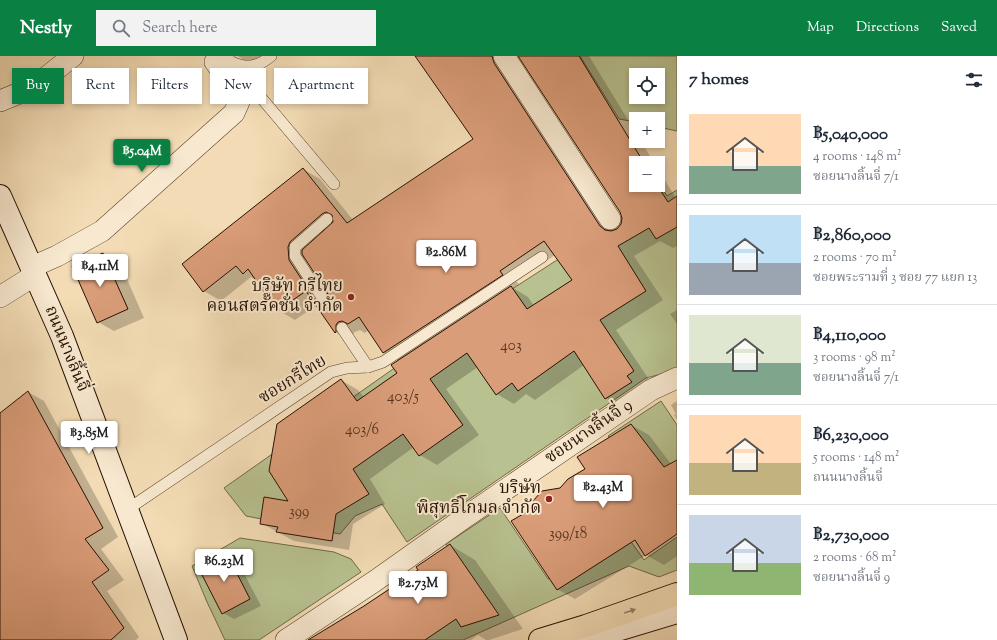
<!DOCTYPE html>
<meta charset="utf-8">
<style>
:root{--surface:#fff;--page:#f2f2f3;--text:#1f2937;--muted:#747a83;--line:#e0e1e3;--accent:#0b8043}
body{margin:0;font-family:"Sorts Mill Goudy","Noto Serif Thai",serif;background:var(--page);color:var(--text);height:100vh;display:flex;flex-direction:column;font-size:15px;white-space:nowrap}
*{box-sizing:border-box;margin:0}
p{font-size:13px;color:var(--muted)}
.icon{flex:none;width:22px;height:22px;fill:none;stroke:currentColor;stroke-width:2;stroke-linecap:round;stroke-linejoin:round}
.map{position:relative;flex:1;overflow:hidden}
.drawer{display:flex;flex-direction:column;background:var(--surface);width:320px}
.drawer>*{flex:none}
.hud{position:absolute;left:12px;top:12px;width:380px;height:36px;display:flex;gap:8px}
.tools{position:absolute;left:629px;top:12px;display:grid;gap:8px}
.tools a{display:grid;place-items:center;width:36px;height:36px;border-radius:0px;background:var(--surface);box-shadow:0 2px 6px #0003;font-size:20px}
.price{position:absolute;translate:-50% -34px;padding:0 9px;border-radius:4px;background:#fff;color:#222;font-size:13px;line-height:26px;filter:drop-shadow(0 1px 2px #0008)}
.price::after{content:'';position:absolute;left:50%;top:24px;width:12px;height:9px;margin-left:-6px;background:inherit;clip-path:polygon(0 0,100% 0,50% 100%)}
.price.active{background:var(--accent);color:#fff}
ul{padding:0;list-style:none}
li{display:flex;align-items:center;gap:12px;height:100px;padding:0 12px}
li+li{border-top:1px solid var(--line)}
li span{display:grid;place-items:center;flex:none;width:112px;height:80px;border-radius:0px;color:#555}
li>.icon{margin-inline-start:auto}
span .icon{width:48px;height:48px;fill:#fffc;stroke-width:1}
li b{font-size:17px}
h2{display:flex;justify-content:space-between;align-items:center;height:48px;padding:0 12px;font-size:17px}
.pill{padding:0 14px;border-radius:0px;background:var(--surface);box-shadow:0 2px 6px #0003;font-size:14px;line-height:36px}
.pill.active{background:var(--accent);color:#fff}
header{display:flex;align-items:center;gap:24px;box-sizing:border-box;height:56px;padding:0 20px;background:var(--accent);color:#fff}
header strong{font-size:19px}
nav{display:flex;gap:22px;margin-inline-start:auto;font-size:14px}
.search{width:280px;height:36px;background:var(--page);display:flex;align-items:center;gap:10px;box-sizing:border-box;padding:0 14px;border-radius:0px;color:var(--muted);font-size:15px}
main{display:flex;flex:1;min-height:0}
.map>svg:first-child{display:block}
.green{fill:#b8c190;stroke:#706848;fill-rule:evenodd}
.shadow{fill:#0003;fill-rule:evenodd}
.building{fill:#da9d79;stroke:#281000;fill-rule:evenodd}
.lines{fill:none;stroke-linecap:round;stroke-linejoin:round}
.service-casing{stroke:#5b432d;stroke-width:12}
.minor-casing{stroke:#5b432d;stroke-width:22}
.secondary-casing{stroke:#281000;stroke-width:24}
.motorway-casing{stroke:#281000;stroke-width:24}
.service{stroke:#f7e8cf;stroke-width:11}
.minor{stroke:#f7e8cf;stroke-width:21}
.secondary{stroke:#f7e8cf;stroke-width:22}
.motorway{stroke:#f3dcb5;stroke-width:22}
.oneway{fill:#988064}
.poi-dot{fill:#8f2418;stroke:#f7e8cf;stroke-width:1.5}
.labels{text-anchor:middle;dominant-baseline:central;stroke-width:4;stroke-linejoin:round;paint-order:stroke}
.number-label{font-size:15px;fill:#54331e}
.poi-label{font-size:17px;fill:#281000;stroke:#f7e8cf;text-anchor:end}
.street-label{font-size:17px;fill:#281000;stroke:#f7e8cf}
</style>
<header>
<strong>Nestly</strong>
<div class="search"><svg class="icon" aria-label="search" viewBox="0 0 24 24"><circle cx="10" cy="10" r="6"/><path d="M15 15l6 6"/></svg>Search here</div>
<nav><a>Map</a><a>Directions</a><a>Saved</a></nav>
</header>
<main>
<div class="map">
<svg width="677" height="584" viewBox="0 0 677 584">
<rect width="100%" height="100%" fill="#f3dcb5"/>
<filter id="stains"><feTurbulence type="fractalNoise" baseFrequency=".005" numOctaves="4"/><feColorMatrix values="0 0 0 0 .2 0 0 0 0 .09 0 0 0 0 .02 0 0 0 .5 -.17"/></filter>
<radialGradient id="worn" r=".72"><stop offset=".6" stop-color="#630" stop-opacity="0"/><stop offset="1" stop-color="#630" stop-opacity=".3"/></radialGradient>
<g class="green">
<path d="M580 0H677V75L658 71V63H636V66L619 63ZM636 19H658V41H636Z"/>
<path d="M677 134V314L646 322 407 486 382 448 355 460 340 478 246 460 224 432 447 275 664 135 667 140Z"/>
<path d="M661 345 677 369V413L648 429 608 380Z"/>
<path d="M500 452 548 523 627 480 644 504 677 481V514L659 521 629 510 463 584H393L473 528 446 488Z"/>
<path d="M240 482 334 496 351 503 361 516 259 584H225L207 546 192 510Z"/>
</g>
<g class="shadow">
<path d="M238 0H266L254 10Z"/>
<path d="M416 0H514L511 17 613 175 617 174 622 169 623 162 621 156 520 0H589L636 77V85H641L654 107H636V129H658V113L677 144V190L673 192 660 185 634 200 663 244 616 274 650 325 623 352 606 342 584 309 535 344 526 338 514 348 497 338 478 311 446 333 479 379 437 409 420 399 414 391 370 423 385 448 353 468 349 494 294 485 261 467 290 447 341 324 358 334 364 341 398 317 399 305 384 297 369 274 365 277 360 274 355 276 352 279V286L335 276 317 249 295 264 278 254 258 226 251 221 221 245 204 235 303 113 320 123 353 164 475 83ZM555 199 573 224 534 250 528 241 513 232 519 228 516 225ZM304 200 332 242V250L330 251 306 214Z"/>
<path d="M103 198 120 207 144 262 114 275 98 266 73 211Z"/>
<path d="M677 254V268L670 258Z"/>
<path d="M28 336 44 345 118 481 101 493 124 524 107 535 139 581 136 584H0V358Z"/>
<path d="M677 345V364L674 359 676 358 671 349Z"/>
<path d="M631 369 649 379 671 408 677 405V500L664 509 646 499 575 543 557 533 560 433 587 413Z"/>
<path d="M450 489 475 504 523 573 489 584H486L478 579 471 584H311L364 551 419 514Z"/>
<path d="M226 497 237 504 261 550 234 563 223 557Z"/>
</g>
<g class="building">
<path d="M415 0H492L494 7 600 170 605 174 611 175 617 173 621 168 622 162 620 156 518 0H579L644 107H636V129H657L668 146 677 140V171L656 183 649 172 618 190 646 235 600 264 634 315 627 320 632 326 605 343 574 295 518 335 512 327 496 339 467 297 430 323 463 369 419 400 403 378 353 413 369 438 336 458 332 485 276 476 278 471 260 468 264 441 288 445 269 415 277 368 341 323 357 345 397 317 391 309 511 230 527 253 572 224 544 185 500 215 503 219 383 297 359 261 348 268 342 265 338 266 336 269V276L335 277 306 235 277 255 248 213 243 218 236 210 203 236 182 208 303 112 347 167 473 83ZM326 156 332 159 333 166 302 194V198L331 243V249L325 253 319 250 289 204 288 191 290 186 322 158Z"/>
<path d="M103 197 128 253 97 267 72 210Z"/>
<path d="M28 335 103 472 85 483 109 514 92 526 124 572 111 584H0V357Z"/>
<path d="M631 368 664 411 677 404V478L645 500 635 484 557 534 511 465 530 454 532 446 542 435 560 432 568 423 585 413 577 401Z"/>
<path d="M450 488 499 559 461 571 456 563 425 584H308L364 550 418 514 416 511Z"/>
<path d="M226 496 250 543 222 558 198 511Z"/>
</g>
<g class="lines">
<defs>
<g id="service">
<path d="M226 0 334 128"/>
<path d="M231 6C248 13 258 11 271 0"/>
<path d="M325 246 295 200V191L327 163"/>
<path d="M342 272 368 311"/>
<path d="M128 453 331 316 347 312 368 311 383 306 542 201"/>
</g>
<g id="minor">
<path d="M504 0 610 163"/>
<path d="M0 45 34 31 73 0"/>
<path d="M32 211 57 200 102 175 234 57 239 46 238 37 215 6"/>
<path d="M0 241 35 219"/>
<path d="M286 584 375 525 464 462 651 334 677 322"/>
</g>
<g id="secondary">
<path d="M0 140 62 280 176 584"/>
<path d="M584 584 677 556"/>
</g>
<path id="motorway" d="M540 584 586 570 677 538"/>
</defs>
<use href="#service" class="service-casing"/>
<use href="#minor" class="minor-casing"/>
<use href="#secondary" class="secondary-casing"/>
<use href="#motorway" class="motorway-casing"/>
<use href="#service" class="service"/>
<use href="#minor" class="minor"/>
<use href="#secondary" class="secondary"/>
<use href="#motorway" class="motorway"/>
</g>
<defs><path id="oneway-solid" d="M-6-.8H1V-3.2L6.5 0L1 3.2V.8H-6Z"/></defs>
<use class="oneway" href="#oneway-solid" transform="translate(630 555) rotate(-19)"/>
<g class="poi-dot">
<circle cx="351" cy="241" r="4"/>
<circle cx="549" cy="443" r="4"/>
</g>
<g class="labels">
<g class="number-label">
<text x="511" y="290">403</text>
<text x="403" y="341">403/5</text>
<text x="362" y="374">403/6</text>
<text x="299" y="456">399</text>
<text x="568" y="478">399/18</text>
</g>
<g class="poi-label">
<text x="343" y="231">บริษัท กรีไทย<tspan x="343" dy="20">คอนสตรั๊คชั่น จำกัด</tspan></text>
<text x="541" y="433">บริษัท<tspan x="541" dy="20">พิสุทธิ์โกมล จำกัด</tspan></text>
</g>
<g class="street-label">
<text transform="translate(66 293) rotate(68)">ถนนนางลิ้นจี่</text>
<text transform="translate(293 324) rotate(-32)">ซอยกรีไทย</text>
<text transform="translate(589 376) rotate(-34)">ซอยนางลิ้นจี่ 9</text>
</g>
</g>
<rect width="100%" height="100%" filter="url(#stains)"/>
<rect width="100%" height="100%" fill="url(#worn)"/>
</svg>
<div class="tools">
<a><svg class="icon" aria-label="locate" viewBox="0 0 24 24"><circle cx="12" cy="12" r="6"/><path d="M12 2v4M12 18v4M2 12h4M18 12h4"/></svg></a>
<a>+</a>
<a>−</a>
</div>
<b class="price active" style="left:142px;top:117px">฿5.04M</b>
<b class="price" style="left:446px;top:218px">฿2.86M</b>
<b class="price" style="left:100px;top:232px">฿4.11M</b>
<b class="price" style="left:89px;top:399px">฿3.85M</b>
<b class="price" style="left:603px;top:453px">฿2.43M</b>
<b class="price" style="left:224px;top:527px">฿6.23M</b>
<b class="price" style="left:418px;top:549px">฿2.73M</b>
<div class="hud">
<a class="pill active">Buy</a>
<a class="pill">Rent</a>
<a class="pill">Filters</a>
<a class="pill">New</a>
<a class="pill">Apartment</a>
</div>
</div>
<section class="drawer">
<h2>7 homes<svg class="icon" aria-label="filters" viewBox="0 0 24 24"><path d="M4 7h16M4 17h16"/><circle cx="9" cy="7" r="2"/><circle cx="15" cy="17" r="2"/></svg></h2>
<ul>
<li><span style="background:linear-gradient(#ffd9b3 65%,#7fa58c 0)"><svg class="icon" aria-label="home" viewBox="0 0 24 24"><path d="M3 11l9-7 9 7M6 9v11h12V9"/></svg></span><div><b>฿5,040,000</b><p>4 rooms · 148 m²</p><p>ซอยนางลิ้นจี่ 7/1</p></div></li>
<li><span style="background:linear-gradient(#bfe0f5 60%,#9aa5b1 0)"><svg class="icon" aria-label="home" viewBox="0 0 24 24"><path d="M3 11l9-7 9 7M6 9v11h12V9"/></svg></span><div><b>฿2,860,000</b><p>2 rooms · 70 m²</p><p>ซอยพระรามที่ 3 ซอย 77 แยก 13</p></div></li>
<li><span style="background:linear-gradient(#dfe7d0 60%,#7fa58c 0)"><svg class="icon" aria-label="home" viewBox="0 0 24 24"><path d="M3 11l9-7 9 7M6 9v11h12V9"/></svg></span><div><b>฿4,110,000</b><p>3 rooms · 98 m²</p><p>ซอยนางลิ้นจี่ 7/1</p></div></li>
<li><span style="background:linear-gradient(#ffd9b3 60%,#c2b280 0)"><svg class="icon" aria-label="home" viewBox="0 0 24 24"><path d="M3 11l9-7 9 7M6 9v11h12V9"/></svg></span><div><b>฿6,230,000</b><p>5 rooms · 148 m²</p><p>ถนนนางลิ้นจี่</p></div></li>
<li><span style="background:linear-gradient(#c9d6e8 60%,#8fb573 0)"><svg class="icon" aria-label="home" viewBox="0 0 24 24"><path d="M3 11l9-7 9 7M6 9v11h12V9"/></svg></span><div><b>฿2,730,000</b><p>2 rooms · 68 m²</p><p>ซอยนางลิ้นจี่ 9</p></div></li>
</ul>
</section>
</main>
